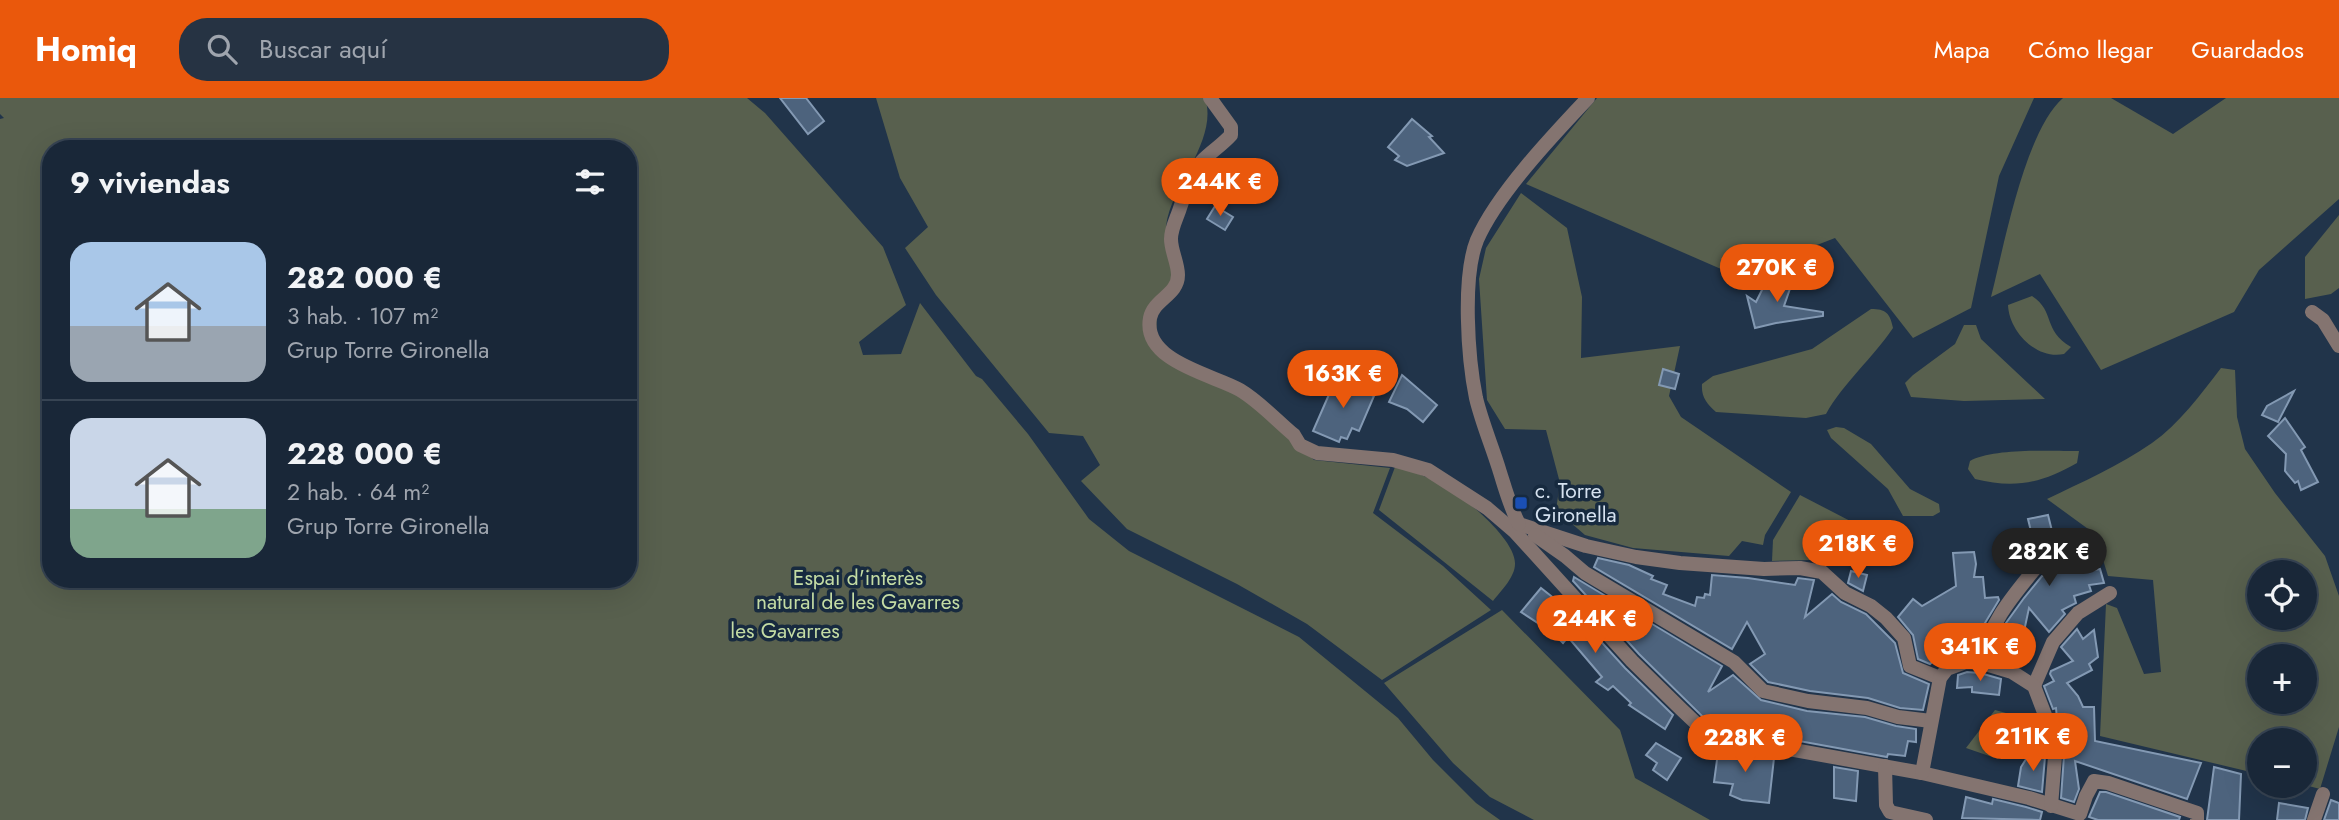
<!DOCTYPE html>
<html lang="es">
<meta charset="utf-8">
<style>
:root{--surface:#192738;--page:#263343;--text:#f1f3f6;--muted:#9fa5ae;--line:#374453;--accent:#ea580c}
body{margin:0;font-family:Jost,sans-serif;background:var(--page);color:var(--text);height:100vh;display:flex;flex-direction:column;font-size:26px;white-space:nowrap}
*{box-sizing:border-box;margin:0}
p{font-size:23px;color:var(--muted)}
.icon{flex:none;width:38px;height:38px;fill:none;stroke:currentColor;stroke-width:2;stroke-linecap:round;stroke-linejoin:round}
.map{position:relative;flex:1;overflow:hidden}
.sheet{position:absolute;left:42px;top:42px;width:595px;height:448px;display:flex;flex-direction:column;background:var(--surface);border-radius:28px;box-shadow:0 7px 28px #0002,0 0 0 2px var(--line)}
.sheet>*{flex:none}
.tools{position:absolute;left:2247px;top:462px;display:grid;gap:14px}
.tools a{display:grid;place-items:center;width:70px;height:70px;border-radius:50%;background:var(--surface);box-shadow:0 7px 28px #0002,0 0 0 2px var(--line);font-size:35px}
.price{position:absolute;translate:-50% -60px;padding:0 16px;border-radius:24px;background:var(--accent);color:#fff;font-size:23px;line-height:46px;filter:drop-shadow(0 2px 4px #0008)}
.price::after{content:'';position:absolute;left:50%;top:42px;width:21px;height:16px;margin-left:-10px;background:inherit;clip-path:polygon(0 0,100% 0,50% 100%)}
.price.selected{background:#222;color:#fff}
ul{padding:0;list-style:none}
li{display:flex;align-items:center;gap:21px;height:175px;padding:0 28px}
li+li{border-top:2px solid var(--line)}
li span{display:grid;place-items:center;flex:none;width:196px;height:140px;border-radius:21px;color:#555}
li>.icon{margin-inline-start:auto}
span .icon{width:84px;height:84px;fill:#fffc;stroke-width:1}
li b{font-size:30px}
h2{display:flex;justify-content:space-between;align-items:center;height:84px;padding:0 28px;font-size:30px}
header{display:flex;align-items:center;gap:42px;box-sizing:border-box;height:98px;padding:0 35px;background:var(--accent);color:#fff}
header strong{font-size:33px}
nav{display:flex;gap:38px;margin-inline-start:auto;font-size:24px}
.search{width:490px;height:63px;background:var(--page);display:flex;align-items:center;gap:18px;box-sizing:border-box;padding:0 24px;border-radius:28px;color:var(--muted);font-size:26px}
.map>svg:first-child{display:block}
.green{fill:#58604e;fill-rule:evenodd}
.building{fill:#4d637d;stroke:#8399b3;stroke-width:2}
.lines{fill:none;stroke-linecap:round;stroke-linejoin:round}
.street{stroke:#847470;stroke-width:14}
.transit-dot{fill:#1a4fb4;stroke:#172a3f;stroke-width:2.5}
.labels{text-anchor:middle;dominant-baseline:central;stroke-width:7;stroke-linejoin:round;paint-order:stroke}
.poi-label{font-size:21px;fill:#d6e2f0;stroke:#172a3f;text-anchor:start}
.park-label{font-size:21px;fill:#c4dca4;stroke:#172a3f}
</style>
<header>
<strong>Homiq</strong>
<div class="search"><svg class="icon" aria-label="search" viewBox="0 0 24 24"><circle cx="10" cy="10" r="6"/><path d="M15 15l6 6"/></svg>Buscar aquí</div>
<nav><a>Mapa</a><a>Cómo llegar</a><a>Guardados</a></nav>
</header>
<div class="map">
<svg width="2339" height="722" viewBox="0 0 2339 722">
<rect width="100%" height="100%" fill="#21344a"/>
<g class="green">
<path d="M0 0H747L765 15 883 149 906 207 859 244 863 257 901 256 920 205 976 278 982 281 1028 336 1089 421 1129 453 1299 539 1398 620 1433 662 1476 705 1500 722H0V21L4 20 0 16ZM51 51H628V481H51Z"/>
<path d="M876 0H1205C1218 38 1177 83 1168 118 1161 141 1178 163 1171 183 1169 188 1161 195 1157 199L1156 253 1236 294 1287 335 1314 362 1390 370 1373 415 1443 468 1491 512 1382 582 1307 526 1237 486 1127 431 1081 383 1100 367 1083 338 1049 335 936 197 905 150 928 129 900 80Z"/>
<path d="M1597 0H2034L1999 78 1971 210 1913 240 1835 140 1737 178 1526 86Z"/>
<path d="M2063 0H2111L2173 36 2226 0H2339V101L2259 172 2234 214 2101 272 2040 176 1991 199C2004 148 2025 33 2063 0Z"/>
<path d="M1521 95 1567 130 1582 199 1581 260 1680 248 1669 298 1681 319 1791 394 1765 437 1763 447 1742 443 1729 458 1633 450 1585 437 1556 412 1560 385 1546 332 1505 331 1487 302 1479 181 1486 150Z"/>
<path d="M2339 117V190L2331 196 2305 201V159Z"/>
<path d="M2032 198C2056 214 2042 232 2071 249L2064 256C2036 262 2009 233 2008 207Z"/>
<path d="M1871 211C1886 211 1890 215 1893 230 1873 260 1844 284 1826 316L1806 320 1716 314C1707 306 1701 299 1702 286L1713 278 1812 251Z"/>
<path d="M1964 227H1976L1981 241 2045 301 1964 303 1911 299 1905 285 1913 277 1955 246Z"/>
<path d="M2221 270 2235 272 2237 319 2245 351 2275 395 2325 458 2339 498V629L2320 691 2305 687V642H2259V676L2100 638 2106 506 2117 510 2144 576 2161 574 2153 482 2108 478 2095 436 2047 401C2082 384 2119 368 2152 345 2179 326 2201 296 2221 270ZM2259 474H2305V520H2259ZM2259 558H2305V604H2259Z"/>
<path d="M1836 329 1844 330 1871 346 1910 391 1939 406 1940 414 1933 418H1903L1888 391 1831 340 1827 332Z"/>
<path d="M2079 353 2077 365C2042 385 2015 391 1975 381L1968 371 1970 363C1993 350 2051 353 2079 353Z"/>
<path d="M1395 369C1412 373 1426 378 1441 386 1462 397 1516 441 1515 466 1515 479 1501 493 1493 503L1379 412Z"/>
<path d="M1800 397 1887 442 1876 455 1813 462 1772 463 1773 442Z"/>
<path d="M1502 512 1620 632 1635 680 1710 722H1534L1490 699 1453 665 1384 585Z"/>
<path d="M1995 612 2006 615 2007 650 1998 661 1966 650Z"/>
</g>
<g class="building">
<path d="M780 0H806L824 23 808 36Z"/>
<path d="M1412 21 1432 38 1429 39 1444 55 1407 68 1395 62 1399 58 1388 49Z"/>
<path d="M1215 108 1233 119 1225 132 1207 121Z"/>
<path d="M1773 176 1793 182 1784 208 1823 214V218L1776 225 1755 230 1747 198 1756 204 1768 180Z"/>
<path d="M1663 271 1679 276 1675 291 1659 287Z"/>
<path d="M1338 276 1351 279 1349 287 1374 298 1359 333 1352 330 1347 341 1341 339 1339 344 1313 333Z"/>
<path d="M1402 277 1437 307 1423 324 1407 311 1389 304Z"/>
<path d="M2294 293 2278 324 2262 317 2267 308Z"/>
<path d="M2285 320 2305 349 2301 352 2318 384 2301 392 2298 383 2295 385 2285 373 2286 356 2268 338Z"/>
<path d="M2048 417 2054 441H2080V448L2085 447 2088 473 2100 471 2104 485 2089 487 2091 493 2074 498 2076 505 2062 512 2065 516 2049 534 2029 510 2017 566 1993 558 2006 525 2024 500 2042 478H2054L2045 474 2055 461 2056 452 2049 447H2044L2036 454 2028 421Z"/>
<path d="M1974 454 1976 466 1974 479H1983L1985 500 1998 499 1999 502 1982 530 1974 555H1963L1936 561 1930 566 1918 561 1913 537 1898 519 1913 501 1922 508 1956 488 1953 455Z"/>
<path d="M1598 460 1629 467 1653 478 1651 481 1667 487 1663 496 1695 508 1697 499 1704 500 1705 496 1710 497 1712 477 1748 480 1795 487 1798 480 1814 482 1805 519 1832 496 1841 504 1866 516 1895 545 1903 575 1929 586 1923 612 1900 610 1868 600 1810 593 1768 584 1750 566 1765 556 1747 524 1732 551 1594 469Z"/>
<path d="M1851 473 1867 477 1863 493 1848 485Z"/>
<path d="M1574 479 1722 568 1708 594 1733 577 1761 602 1807 613 1865 619 1896 628 1916 631V644L1908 643 1905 658 1888 656 1887 659 1788 641 1789 631 1761 628 1760 636 1729 631 1707 623 1639 556 1573 483Z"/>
<path d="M1541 490 1565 509 1566 505 1625 570 1673 617 1665 631 1629 607 1631 605 1613 588 1608 592 1596 584 1602 579 1568 539 1563 545 1553 535 1521 514Z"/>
<path d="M2077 531 2083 541 2094 532 2098 559 2089 566 2092 572 2067 585 2078 598 2083 609H2094L2095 643 2201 665 2187 701 2075 663 2079 691 2074 704 2061 700 2065 643 2057 621 2056 610 2053 611 2044 588 2054 583 2050 576 2051 573 2073 563 2061 549Z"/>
<path d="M1967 574 1980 575 2001 581 1999 597 1972 594V589L1957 590 1958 577Z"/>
<path d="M1656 645 1681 660 1667 682 1653 672 1657 665 1646 657Z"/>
<path d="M1719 647 1758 655 1757 658 1774 660 1769 705 1742 702 1730 697 1733 686 1714 684Z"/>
<path d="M2030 655 2045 659 2042 694 2018 688 2021 669Z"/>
<path d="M1834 669 1858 673 1856 703 1834 700Z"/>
<path d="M2214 669 2241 676 2239 722H2207Z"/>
<path d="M2100 694H2106L2180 719 2179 722H2098L2089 719Z"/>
<path d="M1966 699 1992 706 1993 701 2026 709 2042 714 2040 722 1962 720Z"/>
<path d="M2331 702 2339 705V722H2324Z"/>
<path d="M2279 705 2308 710 2305 722H2277Z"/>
</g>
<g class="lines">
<g class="street">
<path d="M1210 0 1231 29V37C1222 47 1212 53 1203 62 1189 76 1186 93 1180 110 1177 120 1171 130 1171 141 1171 153 1178 165 1178 177 1178 197 1154 201 1150 220 1142 264 1215 277 1240 292 1260 304 1276 322 1294 337L1300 347 1317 355 1393 362 1428 372 1487 410 1515 434 1632 563 1682 612 1702 631 1727 640 1922 675 2029 700 2080 716 2086 698 2094 683 2108 685 2197 715V722"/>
<path d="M2312 214 2323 222 2339 248"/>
<path d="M1519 426 1586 448 1636 459 1680 465 1764 471 1800 470 1822 474 1845 495 1871 508 1886 520 1904 540 1910 568 1940 580"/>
<path d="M1519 426C1510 409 1505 390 1499 371 1492 348 1482 325 1476 300 1468 261 1462 179 1477 142 1497 96 1553 37 1588 0"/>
<path d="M1535 437 1565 458 1585 475 1734 564 1763 593 1808 603 1867 610 1898 619 1931 623"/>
<path d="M1982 565C1988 522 2020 490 2047 456"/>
<path d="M2034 588 2053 544 2078 515 2110 495"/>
<path d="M1885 668 1886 707 1890 714 1926 722"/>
<path d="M1922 675 1940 580 1947 571 1966 564 1982 565 2012 574 2034 588 2056 646 2051 708"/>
<path d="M2314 722 2323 696"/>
</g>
</g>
<rect class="transit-dot" x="1514" y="398" width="14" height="14" rx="3.5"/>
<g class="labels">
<g class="poi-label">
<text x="1535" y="393">c. Torre<tspan x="1535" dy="24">Gironella</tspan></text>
</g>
<g class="park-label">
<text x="858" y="480">Espai d'interès<tspan x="858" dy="24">natural de les Gavarres</tspan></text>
<text x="785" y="533">les Gavarres</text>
</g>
</g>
</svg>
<div class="tools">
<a><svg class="icon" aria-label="locate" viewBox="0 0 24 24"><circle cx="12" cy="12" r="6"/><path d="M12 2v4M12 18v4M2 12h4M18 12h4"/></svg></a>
<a>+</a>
<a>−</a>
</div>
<b class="price" style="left:1220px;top:120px">244K €</b>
<b class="price" style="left:1777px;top:206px">270K €</b>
<b class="price" style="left:1343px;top:312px">163K €</b>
<b class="price" style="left:1858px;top:482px">218K €</b>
<b class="price selected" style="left:2049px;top:490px">282K €</b>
<b class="price" style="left:1595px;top:557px">244K €</b>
<b class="price" style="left:1980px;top:585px">341K €</b>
<b class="price" style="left:2033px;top:675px">211K €</b>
<b class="price" style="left:1745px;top:676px">228K €</b>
<section class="sheet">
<h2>9 viviendas<svg class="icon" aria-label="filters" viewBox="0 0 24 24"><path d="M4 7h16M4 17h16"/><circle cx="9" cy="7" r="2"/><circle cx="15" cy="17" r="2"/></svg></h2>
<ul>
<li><span style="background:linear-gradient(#a9c7e8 60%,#9aa5b1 0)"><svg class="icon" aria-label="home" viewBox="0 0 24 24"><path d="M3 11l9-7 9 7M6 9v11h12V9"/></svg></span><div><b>282 000 €</b><p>3 hab. · 107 m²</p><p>Grup Torre Gironella</p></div></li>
<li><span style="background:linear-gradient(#c9d6e8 65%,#7fa58c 0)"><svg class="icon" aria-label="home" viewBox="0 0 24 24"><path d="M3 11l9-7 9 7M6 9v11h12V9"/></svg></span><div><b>228 000 €</b><p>2 hab. · 64 m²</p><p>Grup Torre Gironella</p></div></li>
</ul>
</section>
</div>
